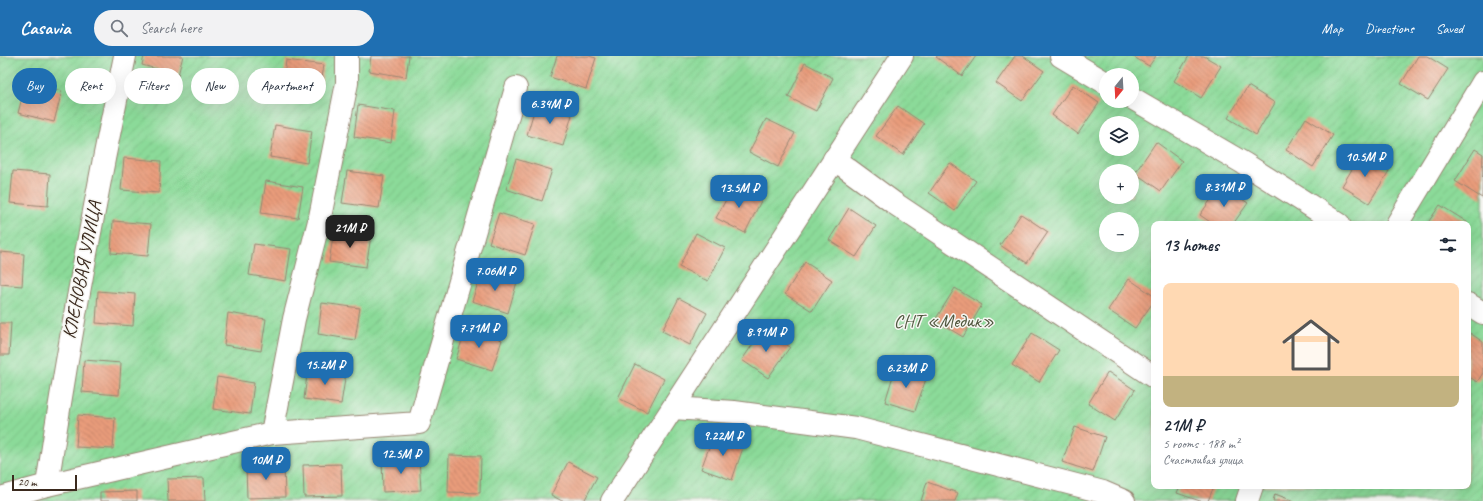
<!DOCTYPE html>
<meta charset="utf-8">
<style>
:root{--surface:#fff;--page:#f2f2f3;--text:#1f2937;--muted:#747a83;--accent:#1f6fb2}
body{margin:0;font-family:Caveat,sans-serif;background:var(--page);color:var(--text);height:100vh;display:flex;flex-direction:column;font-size:15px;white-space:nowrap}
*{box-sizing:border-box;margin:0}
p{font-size:13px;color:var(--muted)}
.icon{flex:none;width:22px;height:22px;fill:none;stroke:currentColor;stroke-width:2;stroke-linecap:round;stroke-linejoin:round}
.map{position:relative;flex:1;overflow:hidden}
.side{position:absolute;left:1151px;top:165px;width:320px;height:268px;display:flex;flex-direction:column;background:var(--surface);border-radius:8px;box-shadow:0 4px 16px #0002}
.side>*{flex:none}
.top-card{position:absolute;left:12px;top:12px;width:380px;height:36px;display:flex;gap:8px}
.needle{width:26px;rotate:198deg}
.controls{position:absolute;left:1099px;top:12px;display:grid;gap:8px}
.controls a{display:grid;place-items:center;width:40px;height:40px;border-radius:50%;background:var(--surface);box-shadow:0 4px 16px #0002;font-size:20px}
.scale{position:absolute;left:12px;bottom:10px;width:65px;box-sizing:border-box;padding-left:4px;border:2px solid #3b2a1e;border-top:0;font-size:11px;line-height:14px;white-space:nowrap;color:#3b2a1e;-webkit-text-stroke:3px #f6f6f2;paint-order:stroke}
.price{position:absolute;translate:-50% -34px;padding:0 9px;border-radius:8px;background:var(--accent);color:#fff;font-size:13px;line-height:26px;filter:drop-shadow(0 1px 2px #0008)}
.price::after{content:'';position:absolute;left:50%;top:24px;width:12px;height:9px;margin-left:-6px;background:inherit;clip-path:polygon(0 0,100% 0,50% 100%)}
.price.current{background:#222;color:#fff}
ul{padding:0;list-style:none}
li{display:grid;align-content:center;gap:8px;height:212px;padding:0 12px}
li span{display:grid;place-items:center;height:124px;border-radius:8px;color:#555}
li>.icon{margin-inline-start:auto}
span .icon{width:72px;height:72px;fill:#fffc;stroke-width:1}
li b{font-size:17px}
h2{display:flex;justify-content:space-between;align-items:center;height:48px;padding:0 12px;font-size:17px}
.pill{padding:0 14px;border-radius:18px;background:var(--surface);box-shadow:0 4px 16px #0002;font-size:14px;line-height:36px}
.pill.current{background:var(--accent);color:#fff}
header{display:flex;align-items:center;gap:24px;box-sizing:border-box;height:56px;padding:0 20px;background:var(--accent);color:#fff}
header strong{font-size:19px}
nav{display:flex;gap:22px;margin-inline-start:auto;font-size:14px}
.search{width:280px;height:36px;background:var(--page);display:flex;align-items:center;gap:10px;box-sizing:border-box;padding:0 14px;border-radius:22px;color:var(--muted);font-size:15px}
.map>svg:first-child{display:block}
.garden{fill:url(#garden-furrows);stroke:#63825c;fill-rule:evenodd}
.building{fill:url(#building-back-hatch)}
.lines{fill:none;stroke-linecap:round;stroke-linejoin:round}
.minor-casing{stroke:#968470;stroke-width:24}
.minor{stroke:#fff;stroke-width:22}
.labels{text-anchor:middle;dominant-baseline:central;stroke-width:3;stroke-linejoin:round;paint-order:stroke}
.street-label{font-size:19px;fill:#3b2a1e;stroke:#f6f6f2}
.park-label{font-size:19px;fill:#4f563d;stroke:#f6f6f2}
</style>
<header>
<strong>Casavia</strong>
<div class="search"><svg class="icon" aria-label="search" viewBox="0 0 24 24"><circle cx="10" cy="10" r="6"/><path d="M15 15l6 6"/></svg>Search here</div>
<nav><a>Map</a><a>Directions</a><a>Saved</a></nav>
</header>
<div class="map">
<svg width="1483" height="445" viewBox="0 0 1483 445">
<defs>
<pattern id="garden-furrows" width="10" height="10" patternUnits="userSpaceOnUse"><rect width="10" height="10" fill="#8bda99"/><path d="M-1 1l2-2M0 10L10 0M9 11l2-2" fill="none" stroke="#79bb83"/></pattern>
<pattern id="building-back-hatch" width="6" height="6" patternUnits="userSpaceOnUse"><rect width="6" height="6" fill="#e99c7c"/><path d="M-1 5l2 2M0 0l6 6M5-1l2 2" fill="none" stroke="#be7f65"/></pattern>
</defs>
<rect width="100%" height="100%" fill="#f6f6f2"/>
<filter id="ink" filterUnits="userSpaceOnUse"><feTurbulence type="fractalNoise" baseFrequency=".025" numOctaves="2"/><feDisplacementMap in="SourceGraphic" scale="8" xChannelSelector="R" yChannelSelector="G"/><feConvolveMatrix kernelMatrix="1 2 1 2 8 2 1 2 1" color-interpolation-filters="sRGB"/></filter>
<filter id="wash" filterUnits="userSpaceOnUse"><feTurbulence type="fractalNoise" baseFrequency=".012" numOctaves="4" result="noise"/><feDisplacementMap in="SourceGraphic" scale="16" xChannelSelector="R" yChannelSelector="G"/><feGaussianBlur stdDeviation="0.9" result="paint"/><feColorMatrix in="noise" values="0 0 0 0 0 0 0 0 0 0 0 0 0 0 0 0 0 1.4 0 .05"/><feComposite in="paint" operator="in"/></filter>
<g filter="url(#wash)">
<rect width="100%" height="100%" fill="#f2dec1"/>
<path class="garden" d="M0 0H1483V445H0ZM1106 19H1132V45H1106ZM1106 67H1132V93H1106ZM1106 115H1132V141H1106ZM1106 163H1132V189H1106ZM1154 168H1468V430H1154Z"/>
<g id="blocks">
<g class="building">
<path d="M144 0H183L178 19 142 9Z"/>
<path d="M371 0H409L406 21 369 15Z"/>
<path d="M557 0H589L596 2 586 33 550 21Z"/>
<path d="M937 0H976L962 20 936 1Z"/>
<path d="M1015 0H1023L1044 15 1022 45 996 27Z"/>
<path d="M1132 0H1156L1149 10Z"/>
<path d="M1189 0H1204L1221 10 1201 42 1174 25Z"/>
<path d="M1418 0H1427L1448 13 1428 44 1401 28Z"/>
<path d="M286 4 324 9 319 41 282 36Z"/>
<path d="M805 7 833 22 816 55 788 41Z"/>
<path d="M26 26 62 35 54 66 18 57Z"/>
<path d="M1073 29 1099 47 1078 78 1052 59Z"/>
<path d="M1248 30 1275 47 1256 79 1228 62Z"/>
<path d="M536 48 572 59 563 90 527 79Z"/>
<path d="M358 49 395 55 391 87 354 81Z"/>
<path d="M898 50 924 68 903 99 876 80Z"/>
<path d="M1306 62 1333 79 1313 111 1286 94Z"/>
<path d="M766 63 795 77 778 111 749 96Z"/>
<path d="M275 69 312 75 307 107 270 101Z"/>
<path d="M1156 86 1182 105 1161 135 1135 117Z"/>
<path d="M1475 93 1483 98 1482 142 1455 125Z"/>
<path d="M1361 98 1389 115 1369 147 1342 130Z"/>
<path d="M124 102 161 105 159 137 121 134Z"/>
<path d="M516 103 552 114 542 145 506 133Z"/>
<path d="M950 107 976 125 955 155 929 137Z"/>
<path d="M13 115 50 118 48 150 10 147Z"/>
<path d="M347 115 384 120 379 152 342 147Z"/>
<path d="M266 125 303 131 298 162 261 157Z"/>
<path d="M734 129 762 143 745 177 716 162Z"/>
<path d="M1221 129 1248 147 1233 168H1213L1200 159Z"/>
<path d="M1440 149 1467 166 1466 168H1427Z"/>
<path d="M849 152 876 170 856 201 829 184Z"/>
<path d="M499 157 535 168 525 199 489 187Z"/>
<path d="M1021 158 1048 176 1027 207 1000 189Z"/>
<path d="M113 165 151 168 148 200 111 197Z"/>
<path d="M334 174 371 180 366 211 329 206Z"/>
<path d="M696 177 725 192 708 225 679 211Z"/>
<path d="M254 188 291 193 286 225 249 219Z"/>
<path d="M0 196 24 198 22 230 0 228Z"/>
<path d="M805 206 832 224 812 255 785 238Z"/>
<path d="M482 215 517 226 508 257 472 245Z"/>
<path d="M1129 223 1154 240V245L1135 272 1108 254Z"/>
<path d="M955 232 982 249 963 281 935 264Z"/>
<path d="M98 235 135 238 133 270 96 267Z"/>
<path d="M679 242 707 257 690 289 662 275Z"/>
<path d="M322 247 360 252 355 284 318 278Z"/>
<path d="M228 257 266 263 261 295 224 289Z"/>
<path d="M0 267H11L9 299H0Z"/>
<path d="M466 272 502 284 492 314 456 303Z"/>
<path d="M763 273 790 291 768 322 742 304Z"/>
<path d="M1032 277 1059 294 1039 326 1012 309Z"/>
<path d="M1470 277 1483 286V317L1477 326 1468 320V281Z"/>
<path d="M84 304 121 307 119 339 82 336Z"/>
<path d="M635 308 664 323 647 356 618 342Z"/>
<path d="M896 310 927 320 915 355 885 346Z"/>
<path d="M308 311 346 317 341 348 304 343Z"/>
<path d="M1108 316 1135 334 1115 365 1088 348Z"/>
<path d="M217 321 254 327 250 358 213 353Z"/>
<path d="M78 359 115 362 113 393 76 391Z"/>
<path d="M1075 371 1105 381 1093 416 1062 406Z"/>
<path d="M714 378 744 389 732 424 701 413Z"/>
<path d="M449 399 481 400 480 437 448 436Z"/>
<path d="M419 402 421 434 383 436 382 403Z"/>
<path d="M568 406 597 421 584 445H562L551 439Z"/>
<path d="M284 408 285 441 247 442 246 410Z"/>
<path d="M341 408 342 440 304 441 303 409Z"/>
<path d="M204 422 205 445H168L167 423Z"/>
<path d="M927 426 958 437 955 445H921Z"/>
<path d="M1180 430H1214L1208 445H1200L1177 437Z"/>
<path d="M137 435V445H100V436Z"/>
<path d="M1275 438 1294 445H1273Z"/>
</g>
</g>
</g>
<g filter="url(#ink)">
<use href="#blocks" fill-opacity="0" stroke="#968470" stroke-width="1"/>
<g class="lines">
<defs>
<g id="minor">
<path d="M1061 0 1106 27"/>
<path d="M1132 42 1245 108 1339 168"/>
<path d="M834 103 894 147 1154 321"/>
<path d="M1397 168 1483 26"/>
<path d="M1468 248 1483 257"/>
<path d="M673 352 734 356 856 372 1103 436 1124 445"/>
<path d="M272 377 294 263 320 161 347 27V0"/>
<path d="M47 429C69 285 95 142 125 0"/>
<path d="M0 442 47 429 272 377 419 367 516 32"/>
<path d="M612 445 902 0"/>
<path d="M1247 445 1252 430"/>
</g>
</defs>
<use href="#minor" class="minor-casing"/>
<use href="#minor" class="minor"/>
</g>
</g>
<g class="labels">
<g class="street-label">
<text transform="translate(82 214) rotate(-79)">КЛЕНОВАЯ УЛИЦА</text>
</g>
<g class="park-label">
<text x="944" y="265">СНТ «Медик»</text>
</g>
</g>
</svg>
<div class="controls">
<a><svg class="needle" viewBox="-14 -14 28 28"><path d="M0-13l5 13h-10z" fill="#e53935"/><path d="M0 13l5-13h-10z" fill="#747a83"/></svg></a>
<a><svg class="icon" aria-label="layers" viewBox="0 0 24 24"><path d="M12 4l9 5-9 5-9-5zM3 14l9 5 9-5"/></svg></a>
<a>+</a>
<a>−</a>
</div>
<div class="scale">20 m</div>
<b class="price" style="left:550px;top:69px">6.34M ₽</b>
<b class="price" style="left:1365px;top:122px">10.5M ₽</b>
<b class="price" style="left:1224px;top:152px">8.31M ₽</b>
<b class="price" style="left:739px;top:153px">13.5M ₽</b>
<b class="price current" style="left:350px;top:193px">21M ₽</b>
<b class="price" style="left:495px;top:236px">7.06M ₽</b>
<b class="price" style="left:479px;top:293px">7.71M ₽</b>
<b class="price" style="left:766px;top:297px">8.91M ₽</b>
<b class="price" style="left:325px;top:330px">15.2M ₽</b>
<b class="price" style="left:906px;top:333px">6.23M ₽</b>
<b class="price" style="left:723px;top:401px">9.22M ₽</b>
<b class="price" style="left:401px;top:419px">12.5M ₽</b>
<b class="price" style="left:266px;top:425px">10M ₽</b>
<div class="top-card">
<a class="pill current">Buy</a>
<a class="pill">Rent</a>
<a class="pill">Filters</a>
<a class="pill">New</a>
<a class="pill">Apartment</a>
</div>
<section class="side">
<h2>13 homes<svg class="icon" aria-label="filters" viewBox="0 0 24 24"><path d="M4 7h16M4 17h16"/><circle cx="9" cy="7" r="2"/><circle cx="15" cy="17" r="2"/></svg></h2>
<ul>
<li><span style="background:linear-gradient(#ffd9b3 75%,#c2b280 0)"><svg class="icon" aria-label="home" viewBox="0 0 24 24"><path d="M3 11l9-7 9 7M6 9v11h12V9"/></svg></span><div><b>21M ₽</b><p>5 rooms · 188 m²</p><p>Счастливая улица</p></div></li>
</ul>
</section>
</div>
